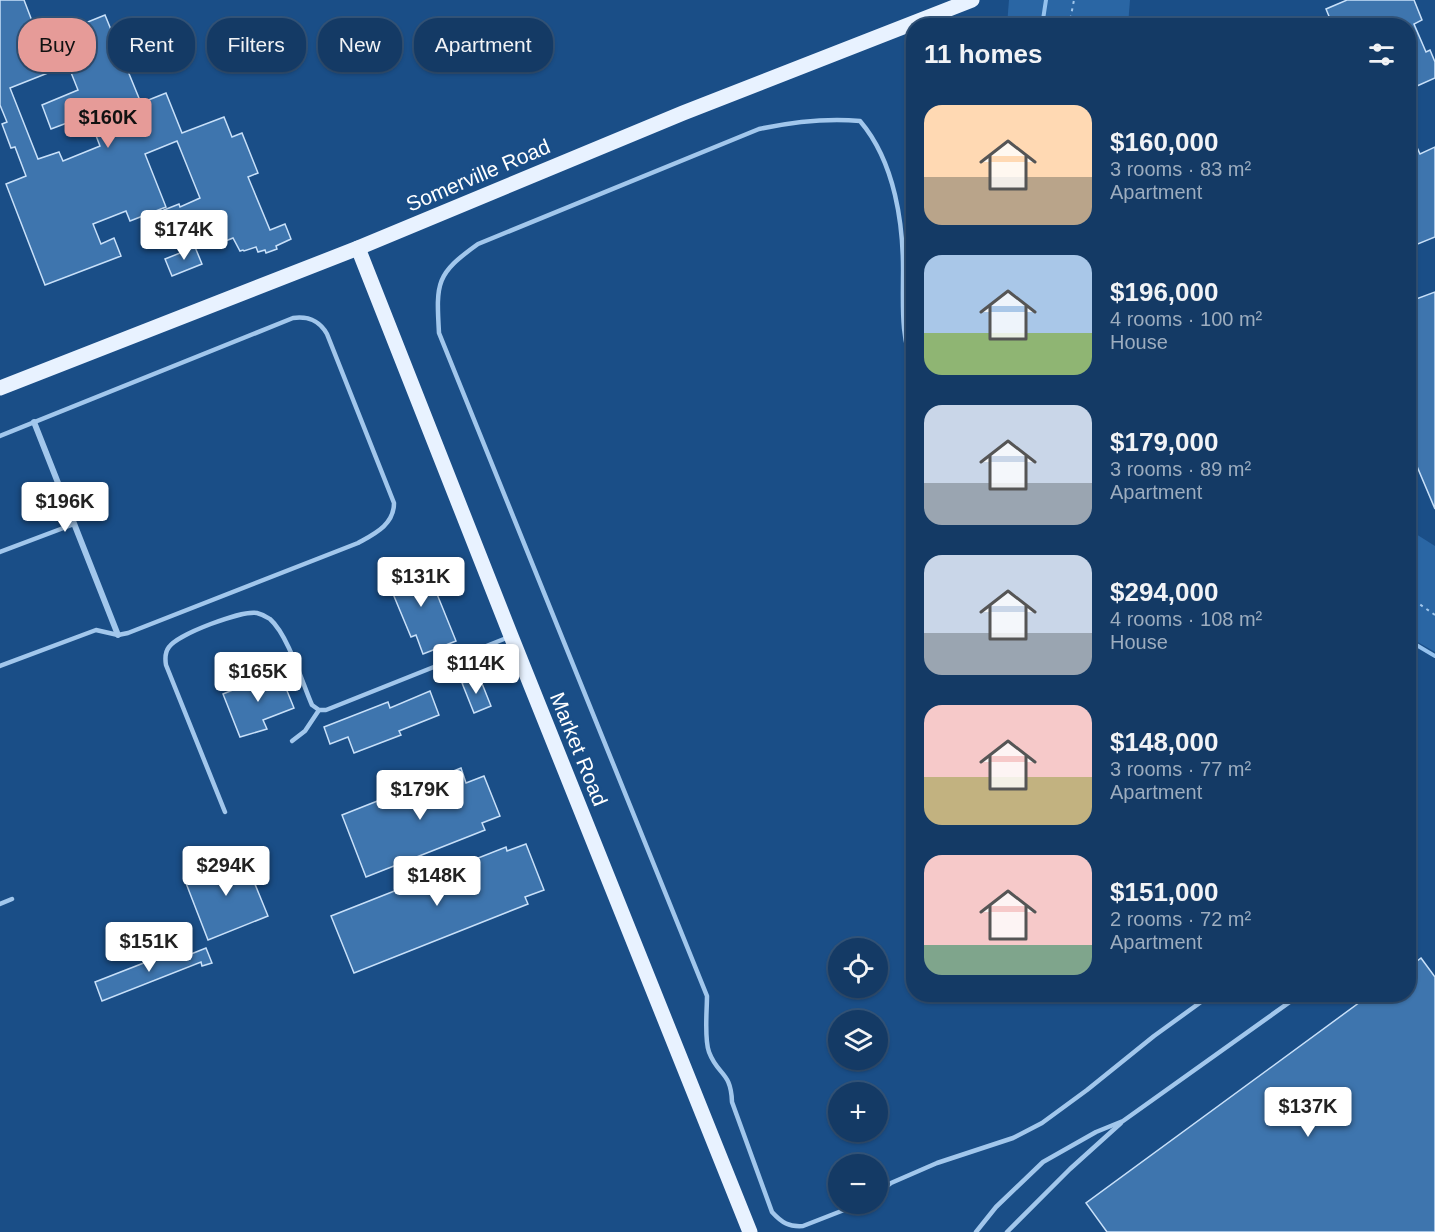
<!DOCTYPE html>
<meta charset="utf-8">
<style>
:root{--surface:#143a65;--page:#21456e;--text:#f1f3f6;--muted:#9dadbf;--line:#335479;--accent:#e69b98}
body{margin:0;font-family:Helvetica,sans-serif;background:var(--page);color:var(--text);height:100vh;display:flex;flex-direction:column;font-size:22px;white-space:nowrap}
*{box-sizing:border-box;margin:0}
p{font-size:20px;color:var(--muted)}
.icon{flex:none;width:33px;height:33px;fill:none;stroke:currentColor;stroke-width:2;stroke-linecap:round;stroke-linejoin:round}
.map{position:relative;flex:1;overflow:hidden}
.side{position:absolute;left:906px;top:18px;width:510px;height:984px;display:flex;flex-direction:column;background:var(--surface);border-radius:24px;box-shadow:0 2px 4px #0004,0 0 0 2px var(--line)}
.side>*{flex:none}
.hud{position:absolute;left:18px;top:18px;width:570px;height:54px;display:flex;gap:12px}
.fabs{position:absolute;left:828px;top:938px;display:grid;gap:12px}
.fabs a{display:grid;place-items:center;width:60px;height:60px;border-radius:50%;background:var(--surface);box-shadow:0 2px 4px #0004,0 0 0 2px var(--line);font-size:30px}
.price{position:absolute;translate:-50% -51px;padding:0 14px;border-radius:6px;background:#fff;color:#222;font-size:20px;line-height:39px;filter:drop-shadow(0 2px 3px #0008)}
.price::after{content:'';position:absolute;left:50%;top:36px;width:18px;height:14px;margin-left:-9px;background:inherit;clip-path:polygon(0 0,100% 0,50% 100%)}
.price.active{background:var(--accent);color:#111}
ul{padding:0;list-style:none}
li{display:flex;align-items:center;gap:18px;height:150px;padding:0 18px}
li span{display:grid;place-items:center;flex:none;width:168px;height:120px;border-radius:18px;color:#555}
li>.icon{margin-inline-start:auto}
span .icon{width:72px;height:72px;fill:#fffc;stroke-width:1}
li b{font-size:26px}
h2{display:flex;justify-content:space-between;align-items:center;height:72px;padding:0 18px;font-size:26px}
.pill{padding:0 21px;border-radius:24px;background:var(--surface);box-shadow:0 2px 4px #0004,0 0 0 2px var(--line);font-size:21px;line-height:54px}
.pill.active{background:var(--accent);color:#111}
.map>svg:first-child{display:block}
.green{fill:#2a66a4}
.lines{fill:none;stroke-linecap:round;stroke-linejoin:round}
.stream{stroke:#95c2ee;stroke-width:4}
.building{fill:#3e75ae;stroke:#c8e0f9;stroke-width:1.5;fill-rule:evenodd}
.path{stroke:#a2c7ec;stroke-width:2;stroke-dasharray:3 4.5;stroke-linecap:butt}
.service{stroke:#a2c7ec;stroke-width:4.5}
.minor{stroke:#a2c7ec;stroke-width:6}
.primary{stroke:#e8f2ff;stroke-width:15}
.labels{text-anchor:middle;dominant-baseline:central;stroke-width:5;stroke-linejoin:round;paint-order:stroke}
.street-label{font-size:21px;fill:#fff;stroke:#1a4e87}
</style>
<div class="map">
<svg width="1435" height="1232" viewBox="0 0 1435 1232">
<rect width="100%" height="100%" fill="#1a4e87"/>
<g class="green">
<path d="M1009 0H1130L1128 25H1007Z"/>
<path d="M1408 529 1435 546V652L1409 637Z"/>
</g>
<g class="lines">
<g class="stream">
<path d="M1042 26 1046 0"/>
<path d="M1408 640 1435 656"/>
</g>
</g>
<g class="building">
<path d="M0 0H24L37 34 65 22 68 30 105 15 141 103 166 93 182 133 224 117 232 137 242 133 258 173 248 177 270 230 285 224 291 239 276 246 277 249 266 253 265 250 258 252 256 247 244 251 243 250 240 251 233 238 218 244 216 240 203 245 193 221 172 230 164 210 179 204 180 207 200 198 177 141 145 154 166 207 130 221 126 211 93 224 101 244 114 238 121 256 45 285 6 184 26 176 15 147 11 148 2 124 7 122 0 105ZM68 65 78 90 42 105 51 129 88 115 100 146 63 161 59 152 38 159 10 88Z"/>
<path d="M1347 0H1414L1422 20 1414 24 1426 52 1430 50 1435 62V78L1408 90V26H1333L1326 9Z"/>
<path d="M1408 127 1420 154 1435 147V237L1408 248Z"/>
<path d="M195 247 202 264 172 276 165 259Z"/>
<path d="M1435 292V509L1408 445V302Z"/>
<path d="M424 562 456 641 423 654 416 635 411 637 386 577Z"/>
<path d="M279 671 294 708 263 720 267 729 240 737 223 694Z"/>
<path d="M479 676 491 706 474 713 462 683Z"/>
<path d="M430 691 439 715 399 731 401 735 354 753 348 737 330 744 324 727 388 702 390 708Z"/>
<path d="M461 768 466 783 484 776 500 816 482 823 485 830 366 877 342 815Z"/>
<path d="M526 844 544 890 525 897 528 904 354 973 331 916 506 847 507 851Z"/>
<path d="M243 855 268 916 208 940 184 878Z"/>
<path d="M206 948 212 963 202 966 201 962 102 1001 95 982 177 950 181 958Z"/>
<path d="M1421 958 1435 977V1232H1107L1086 1203 1371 994H1408V968Z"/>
</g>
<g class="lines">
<g class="path">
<path d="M1069 26 1074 0"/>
<path d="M1408 596 1435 615"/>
</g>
<g class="service">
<path d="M0 436 293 318C308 316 319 320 327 334L394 503C394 525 374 534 358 543L128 633 118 635 96 630 0 666"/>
<path d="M0 552 74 524"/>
<path d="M292 741 305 731 319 710"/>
<path d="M225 812 166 665C165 659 165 652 169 647 178 634 242 610 257 613 261 614 267 617 270 619 288 635 302 682 312 705L319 710H326L509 637"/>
<path d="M0 904 12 899"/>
<path d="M878 1193 891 1183 937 1163 1013 1138 1042 1123 1087 1090 1154 1036 1212 994"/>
<path d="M862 1203 803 1226C789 1227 782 1223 772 1212L732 1102C731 1071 718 1076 709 1052 704 1039 707 1011 707 996L439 333C436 282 436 274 478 244L759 129C792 122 827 118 860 121 895 162 904 225 903 278 903 308 901 339 914 368"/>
<path d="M976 1232 996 1207 1043 1162 1096 1132 1123 1121 1301 994"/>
<path d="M1007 1232 1070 1169 1121 1123"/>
</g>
<path class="minor" d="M34 422 118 635"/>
<g class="primary">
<path d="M358 248 511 636 750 1232"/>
<path d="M0 388 358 248 683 113 972 0"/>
</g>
</g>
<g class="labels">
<g class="street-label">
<text transform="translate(478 175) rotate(-23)">Somerville Road</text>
<text transform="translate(579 749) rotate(68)">Market Road</text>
</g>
</g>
</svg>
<div class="fabs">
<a><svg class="icon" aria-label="locate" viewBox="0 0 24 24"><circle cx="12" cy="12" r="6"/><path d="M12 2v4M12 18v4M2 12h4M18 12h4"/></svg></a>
<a><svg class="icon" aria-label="layers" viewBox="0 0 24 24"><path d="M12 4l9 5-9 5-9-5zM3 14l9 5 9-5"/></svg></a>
<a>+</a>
<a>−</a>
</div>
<b class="price active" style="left:108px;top:149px">$160K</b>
<b class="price" style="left:184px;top:261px">$174K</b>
<b class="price" style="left:65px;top:533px">$196K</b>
<b class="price" style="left:421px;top:608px">$131K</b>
<b class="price" style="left:476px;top:695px">$114K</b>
<b class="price" style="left:258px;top:703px">$165K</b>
<b class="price" style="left:420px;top:821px">$179K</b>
<b class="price" style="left:226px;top:897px">$294K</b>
<b class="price" style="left:437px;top:907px">$148K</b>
<b class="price" style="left:149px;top:973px">$151K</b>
<b class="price" style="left:1308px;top:1138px">$137K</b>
<div class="hud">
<a class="pill active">Buy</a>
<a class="pill">Rent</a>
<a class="pill">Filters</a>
<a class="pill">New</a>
<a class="pill">Apartment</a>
</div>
<section class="side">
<h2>11 homes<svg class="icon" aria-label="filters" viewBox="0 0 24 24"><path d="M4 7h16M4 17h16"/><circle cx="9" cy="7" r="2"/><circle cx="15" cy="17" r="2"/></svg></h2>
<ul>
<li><span style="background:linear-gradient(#ffd9b3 60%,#b9a48a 0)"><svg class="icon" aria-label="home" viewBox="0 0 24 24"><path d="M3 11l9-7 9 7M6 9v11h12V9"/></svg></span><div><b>$160,000</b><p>3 rooms · 83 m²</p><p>Apartment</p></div></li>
<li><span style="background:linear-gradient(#a9c7e8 65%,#8fb573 0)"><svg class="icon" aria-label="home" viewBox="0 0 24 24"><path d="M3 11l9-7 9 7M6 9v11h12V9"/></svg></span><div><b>$196,000</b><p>4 rooms · 100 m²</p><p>House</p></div></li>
<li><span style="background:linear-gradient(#c9d6e8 65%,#9aa5b1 0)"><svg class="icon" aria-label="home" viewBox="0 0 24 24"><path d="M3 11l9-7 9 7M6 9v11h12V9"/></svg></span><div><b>$179,000</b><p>3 rooms · 89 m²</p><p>Apartment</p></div></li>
<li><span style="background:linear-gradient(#c9d6e8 65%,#9aa5b1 0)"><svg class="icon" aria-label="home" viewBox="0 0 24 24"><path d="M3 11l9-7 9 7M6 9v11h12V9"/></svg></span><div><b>$294,000</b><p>4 rooms · 108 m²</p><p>House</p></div></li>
<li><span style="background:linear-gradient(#f6c9c9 60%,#c2b280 0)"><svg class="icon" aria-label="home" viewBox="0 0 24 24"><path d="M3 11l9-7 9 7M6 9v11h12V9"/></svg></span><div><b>$148,000</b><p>3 rooms · 77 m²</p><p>Apartment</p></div></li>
<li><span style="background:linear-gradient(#f6c9c9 75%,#7fa58c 0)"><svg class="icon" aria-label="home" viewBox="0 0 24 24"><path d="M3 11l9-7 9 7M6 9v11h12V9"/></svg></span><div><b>$151,000</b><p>2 rooms · 72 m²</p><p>Apartment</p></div></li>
</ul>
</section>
</div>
